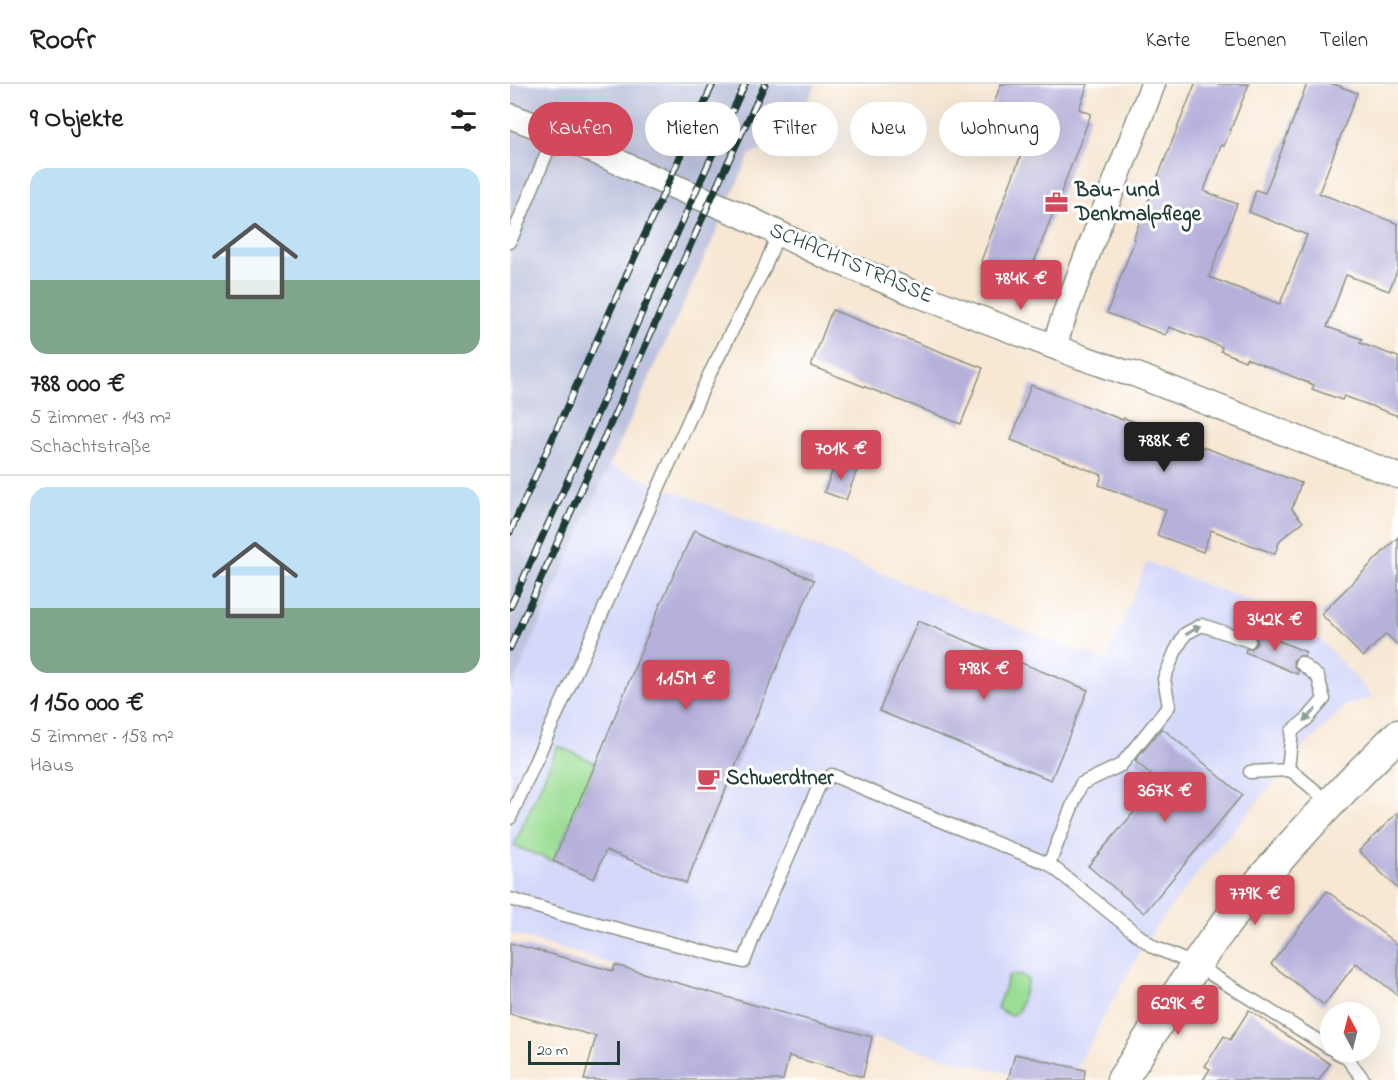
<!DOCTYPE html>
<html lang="de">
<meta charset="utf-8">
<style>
:root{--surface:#fff;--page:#f6f6f6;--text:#202124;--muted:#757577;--line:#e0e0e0;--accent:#d1495b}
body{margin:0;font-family:"Indie Flower",sans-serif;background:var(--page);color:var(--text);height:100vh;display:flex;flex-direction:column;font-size:22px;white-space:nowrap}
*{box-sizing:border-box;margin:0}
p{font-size:20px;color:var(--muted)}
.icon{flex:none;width:33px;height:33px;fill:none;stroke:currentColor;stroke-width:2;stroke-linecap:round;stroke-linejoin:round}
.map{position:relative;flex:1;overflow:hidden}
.side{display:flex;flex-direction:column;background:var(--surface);width:510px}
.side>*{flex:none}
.hud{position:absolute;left:18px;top:18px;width:570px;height:54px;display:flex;gap:12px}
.needle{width:39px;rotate:353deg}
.buttons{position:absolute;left:810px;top:918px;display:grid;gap:12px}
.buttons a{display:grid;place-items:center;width:60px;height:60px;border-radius:50%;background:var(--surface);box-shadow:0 6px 24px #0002;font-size:30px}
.scale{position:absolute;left:18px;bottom:15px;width:92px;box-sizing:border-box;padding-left:6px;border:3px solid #1f3d34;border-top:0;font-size:16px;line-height:21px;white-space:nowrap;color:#1f3d34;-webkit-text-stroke:4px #fff;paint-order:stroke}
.price{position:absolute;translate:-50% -51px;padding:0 14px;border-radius:6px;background:var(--accent);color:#fff;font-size:20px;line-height:39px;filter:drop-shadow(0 2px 3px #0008)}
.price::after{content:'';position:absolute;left:50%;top:36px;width:18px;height:14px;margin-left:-9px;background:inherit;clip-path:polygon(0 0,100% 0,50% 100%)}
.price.current{background:#222;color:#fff}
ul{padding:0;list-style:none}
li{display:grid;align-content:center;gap:12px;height:318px;padding:0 30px}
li+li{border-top:2px solid var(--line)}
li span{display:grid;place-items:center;height:186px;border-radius:18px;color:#555}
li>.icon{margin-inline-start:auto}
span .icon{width:108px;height:108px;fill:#fffc;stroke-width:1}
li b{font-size:26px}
h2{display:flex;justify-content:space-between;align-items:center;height:72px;padding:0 30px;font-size:26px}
.tag{padding:0 21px;border-radius:27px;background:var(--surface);box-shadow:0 6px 24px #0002;font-size:21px;line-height:54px}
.tag.current{background:var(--accent);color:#fff}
header{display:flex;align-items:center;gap:36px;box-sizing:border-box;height:84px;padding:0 30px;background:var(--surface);border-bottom:2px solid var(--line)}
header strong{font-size:28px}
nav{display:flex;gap:33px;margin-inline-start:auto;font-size:21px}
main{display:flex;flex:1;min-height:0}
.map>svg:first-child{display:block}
.built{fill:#d4d8f9}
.industrial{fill:#bdc3de}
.green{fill:#9cde95;stroke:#5e8e64;stroke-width:1.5}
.building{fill:#b6b1db}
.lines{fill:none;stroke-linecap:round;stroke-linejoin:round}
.service-casing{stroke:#8b9284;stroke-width:15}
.minor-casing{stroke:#8b9284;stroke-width:27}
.tertiary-casing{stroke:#8b9284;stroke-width:33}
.service{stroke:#fff;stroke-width:12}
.minor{stroke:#fff;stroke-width:24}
.tertiary{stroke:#fff;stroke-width:30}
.rail-casing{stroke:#1f3d34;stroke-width:7}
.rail{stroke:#fff;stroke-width:4.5;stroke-dasharray:14;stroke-linecap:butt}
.oneway{fill:#8f9e9a}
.labels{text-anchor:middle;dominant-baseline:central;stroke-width:6;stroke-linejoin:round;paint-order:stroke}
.poi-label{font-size:21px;font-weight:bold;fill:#1f3d34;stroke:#fff;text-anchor:start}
.street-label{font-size:21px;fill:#1f3d34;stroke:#fff}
</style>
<header>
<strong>Roofr</strong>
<nav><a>Karte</a><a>Ebenen</a><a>Teilen</a></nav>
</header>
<main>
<section class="side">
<h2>9 Objekte<svg class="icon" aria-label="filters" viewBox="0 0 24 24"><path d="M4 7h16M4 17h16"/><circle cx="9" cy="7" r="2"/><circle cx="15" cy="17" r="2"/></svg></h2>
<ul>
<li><span style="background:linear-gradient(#bfe0f5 60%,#7fa58c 0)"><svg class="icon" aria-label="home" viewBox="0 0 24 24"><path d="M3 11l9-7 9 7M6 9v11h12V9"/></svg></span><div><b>788 000 €</b><p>5 Zimmer · 143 m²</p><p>Schachtstraße</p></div></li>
<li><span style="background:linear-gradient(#bfe0f5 65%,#7fa58c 0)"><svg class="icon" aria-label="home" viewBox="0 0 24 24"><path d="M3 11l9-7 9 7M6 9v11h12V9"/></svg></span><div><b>1 150 000 €</b><p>5 Zimmer · 158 m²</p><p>Haus</p></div></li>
</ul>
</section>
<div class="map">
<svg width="888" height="996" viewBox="0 0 888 996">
<rect width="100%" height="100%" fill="#fff"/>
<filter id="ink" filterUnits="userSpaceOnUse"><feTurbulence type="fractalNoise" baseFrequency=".0167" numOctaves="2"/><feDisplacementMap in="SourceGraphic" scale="12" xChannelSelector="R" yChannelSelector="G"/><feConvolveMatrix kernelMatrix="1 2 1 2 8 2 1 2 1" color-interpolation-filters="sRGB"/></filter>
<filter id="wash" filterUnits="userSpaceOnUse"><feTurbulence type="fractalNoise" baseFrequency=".008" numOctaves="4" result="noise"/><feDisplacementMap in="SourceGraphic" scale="24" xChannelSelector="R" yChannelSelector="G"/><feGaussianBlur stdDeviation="1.35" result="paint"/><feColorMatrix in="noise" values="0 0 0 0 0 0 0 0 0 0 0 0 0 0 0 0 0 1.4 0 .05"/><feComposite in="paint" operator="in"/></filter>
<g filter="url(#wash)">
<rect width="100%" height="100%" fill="#f7e7d3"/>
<path class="built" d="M99 382 317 467 458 525 596 577 637 478 760 525 798 542 863 613 837 621 794 663 695 779 645 844 624 878 560 996H525L433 973 262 926 105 881 0 849V608Z"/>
<path class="industrial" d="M0 0H306L278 58 240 70 205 151 99 382 0 608Z"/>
<g class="green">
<path d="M48 662 86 679 43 777 4 762Z"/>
<path d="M499 891 513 892 518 896 508 928 500 932 487 924Z"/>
</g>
<g id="blocks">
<g class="building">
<path d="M491 0H578L569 25 581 30 518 194 471 177 514 63 473 48Z"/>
<path d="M685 0H739L714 62 711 61 694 107 727 120 699 193 770 220 797 151 739 128 746 106 755 109 797 0H824L847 9 809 109 888 140V184L879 207 836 191 817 243 852 255 850 259 888 273V332L834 312 832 316 802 305 804 301 736 274 735 277 711 267 712 263 659 243 656 251 597 229 625 155H623Z"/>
<path d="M322 226 473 284 451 340 301 282Z"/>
<path d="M521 301 613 336 614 334 791 399 782 425 793 438 770 456 765 470 701 446 693 468 647 451 656 426 589 401 592 391 501 356Z"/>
<path d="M326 378 347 386 336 416 314 408Z"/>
<path d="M184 446 304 496 176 799 96 766 84 795 43 777 86 679 147 528Z"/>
<path d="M888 453V561L876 550 853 573 811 530Z"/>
<path d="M408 537 578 606 541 696 369 627Z"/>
<path d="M744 547 796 568 794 572H788L783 577 784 582 788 587 787 590 735 568 736 565H741L747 560V555L742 550Z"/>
<path d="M652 644 732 711 634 829 578 782 650 698 625 677Z"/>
<path d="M888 728V805L849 767Z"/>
<path d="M817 807 888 861V911L846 879 814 921 761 880Z"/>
<path d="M0 859 103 887 105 881 262 926 362 953 353 993 279 972 273 996H74L86 952 0 930Z"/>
<path d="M739 926 820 980 809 996H693L700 985 695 982 714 952 720 956Z"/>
<path d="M505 970 575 986 574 996H498Z"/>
</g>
</g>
</g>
<g filter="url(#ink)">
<use href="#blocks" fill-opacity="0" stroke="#8b9284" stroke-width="1.5"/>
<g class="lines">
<defs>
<g id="service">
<path d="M0 158 45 49"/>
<path d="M739 557 692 541 675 550 665 568 654 595 659 622 611 681 571 700 539 780 643 863 686 881 820 964"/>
<path d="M778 686 783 688 820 719"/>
<path d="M740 688 778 686 782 647 798 634 814 615 808 593 791 579"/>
<path d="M0 734 200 289 254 185 268 150"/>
<path d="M0 815 54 831 234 878 246 846 309 702 322 691 438 740 539 780"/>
<path d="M826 968 836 973 854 996"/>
</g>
<g id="minor">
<path d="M0 32 45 49 128 87 231 131 313 171 401 208 571 273 614 288 624 290 815 365 835 371 888 392"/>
<path d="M544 262 559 218 643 0"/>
</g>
<path id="tertiary" d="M612 996C642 950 670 903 702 858 757 783 822 716 888 651"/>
</defs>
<use href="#service" class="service-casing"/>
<use href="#minor" class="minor-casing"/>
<use href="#tertiary" class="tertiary-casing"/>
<use href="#service" class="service"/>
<use href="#minor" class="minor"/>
<use href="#tertiary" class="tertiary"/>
<defs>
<g id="rail">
<path d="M0 448 203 0"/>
<path d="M0 523C81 350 154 173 235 0"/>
<path d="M0 564 210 95 255 0"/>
</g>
</defs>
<use href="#rail" class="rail-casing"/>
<use href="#rail" class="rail"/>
</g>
<defs><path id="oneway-solid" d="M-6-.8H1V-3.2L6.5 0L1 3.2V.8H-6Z" transform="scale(1.5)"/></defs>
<g class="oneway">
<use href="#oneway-solid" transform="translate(683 546) rotate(-31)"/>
<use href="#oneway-solid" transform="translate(800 631) rotate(134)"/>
</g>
</g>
<defs>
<symbol id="office-bare" viewBox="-9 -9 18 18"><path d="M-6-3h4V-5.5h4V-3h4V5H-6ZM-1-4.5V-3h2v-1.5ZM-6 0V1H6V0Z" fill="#d1495b" stroke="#fff" stroke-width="2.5" paint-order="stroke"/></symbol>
<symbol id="cafe-bare" viewBox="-9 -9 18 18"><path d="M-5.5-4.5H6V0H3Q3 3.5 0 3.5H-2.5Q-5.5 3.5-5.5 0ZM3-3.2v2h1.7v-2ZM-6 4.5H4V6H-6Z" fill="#d1495b" stroke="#fff" stroke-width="2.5" paint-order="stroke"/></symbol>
</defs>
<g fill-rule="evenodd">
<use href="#office-bare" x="530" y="102" width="33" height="33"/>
<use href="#cafe-bare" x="182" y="678" width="33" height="33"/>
</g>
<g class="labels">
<g class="poi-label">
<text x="565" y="107">Bau- und<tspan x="565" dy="24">Denkmalpflege</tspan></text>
<text x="216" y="695">Schwerdtner</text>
</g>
<g class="street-label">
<text transform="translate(341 180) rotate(23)">SCHACHTSTRASSE</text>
</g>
</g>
</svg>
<div class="buttons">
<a><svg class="needle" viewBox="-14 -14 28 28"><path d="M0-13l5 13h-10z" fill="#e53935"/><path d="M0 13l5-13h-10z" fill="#757577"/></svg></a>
</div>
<div class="scale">20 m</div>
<b class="price" style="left:511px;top:227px">784K €</b>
<b class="price current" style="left:654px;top:389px">788K €</b>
<b class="price" style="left:331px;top:397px">701K €</b>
<b class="price" style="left:765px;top:568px">342K €</b>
<b class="price" style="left:474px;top:617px">798K €</b>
<b class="price" style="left:176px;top:627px">1.15M €</b>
<b class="price" style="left:655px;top:739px">367K €</b>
<b class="price" style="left:745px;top:842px">779K €</b>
<b class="price" style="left:668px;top:952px">629K €</b>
<div class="hud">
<a class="tag current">Kaufen</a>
<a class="tag">Mieten</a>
<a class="tag">Filter</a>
<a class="tag">Neu</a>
<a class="tag">Wohnung</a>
</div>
</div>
</main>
